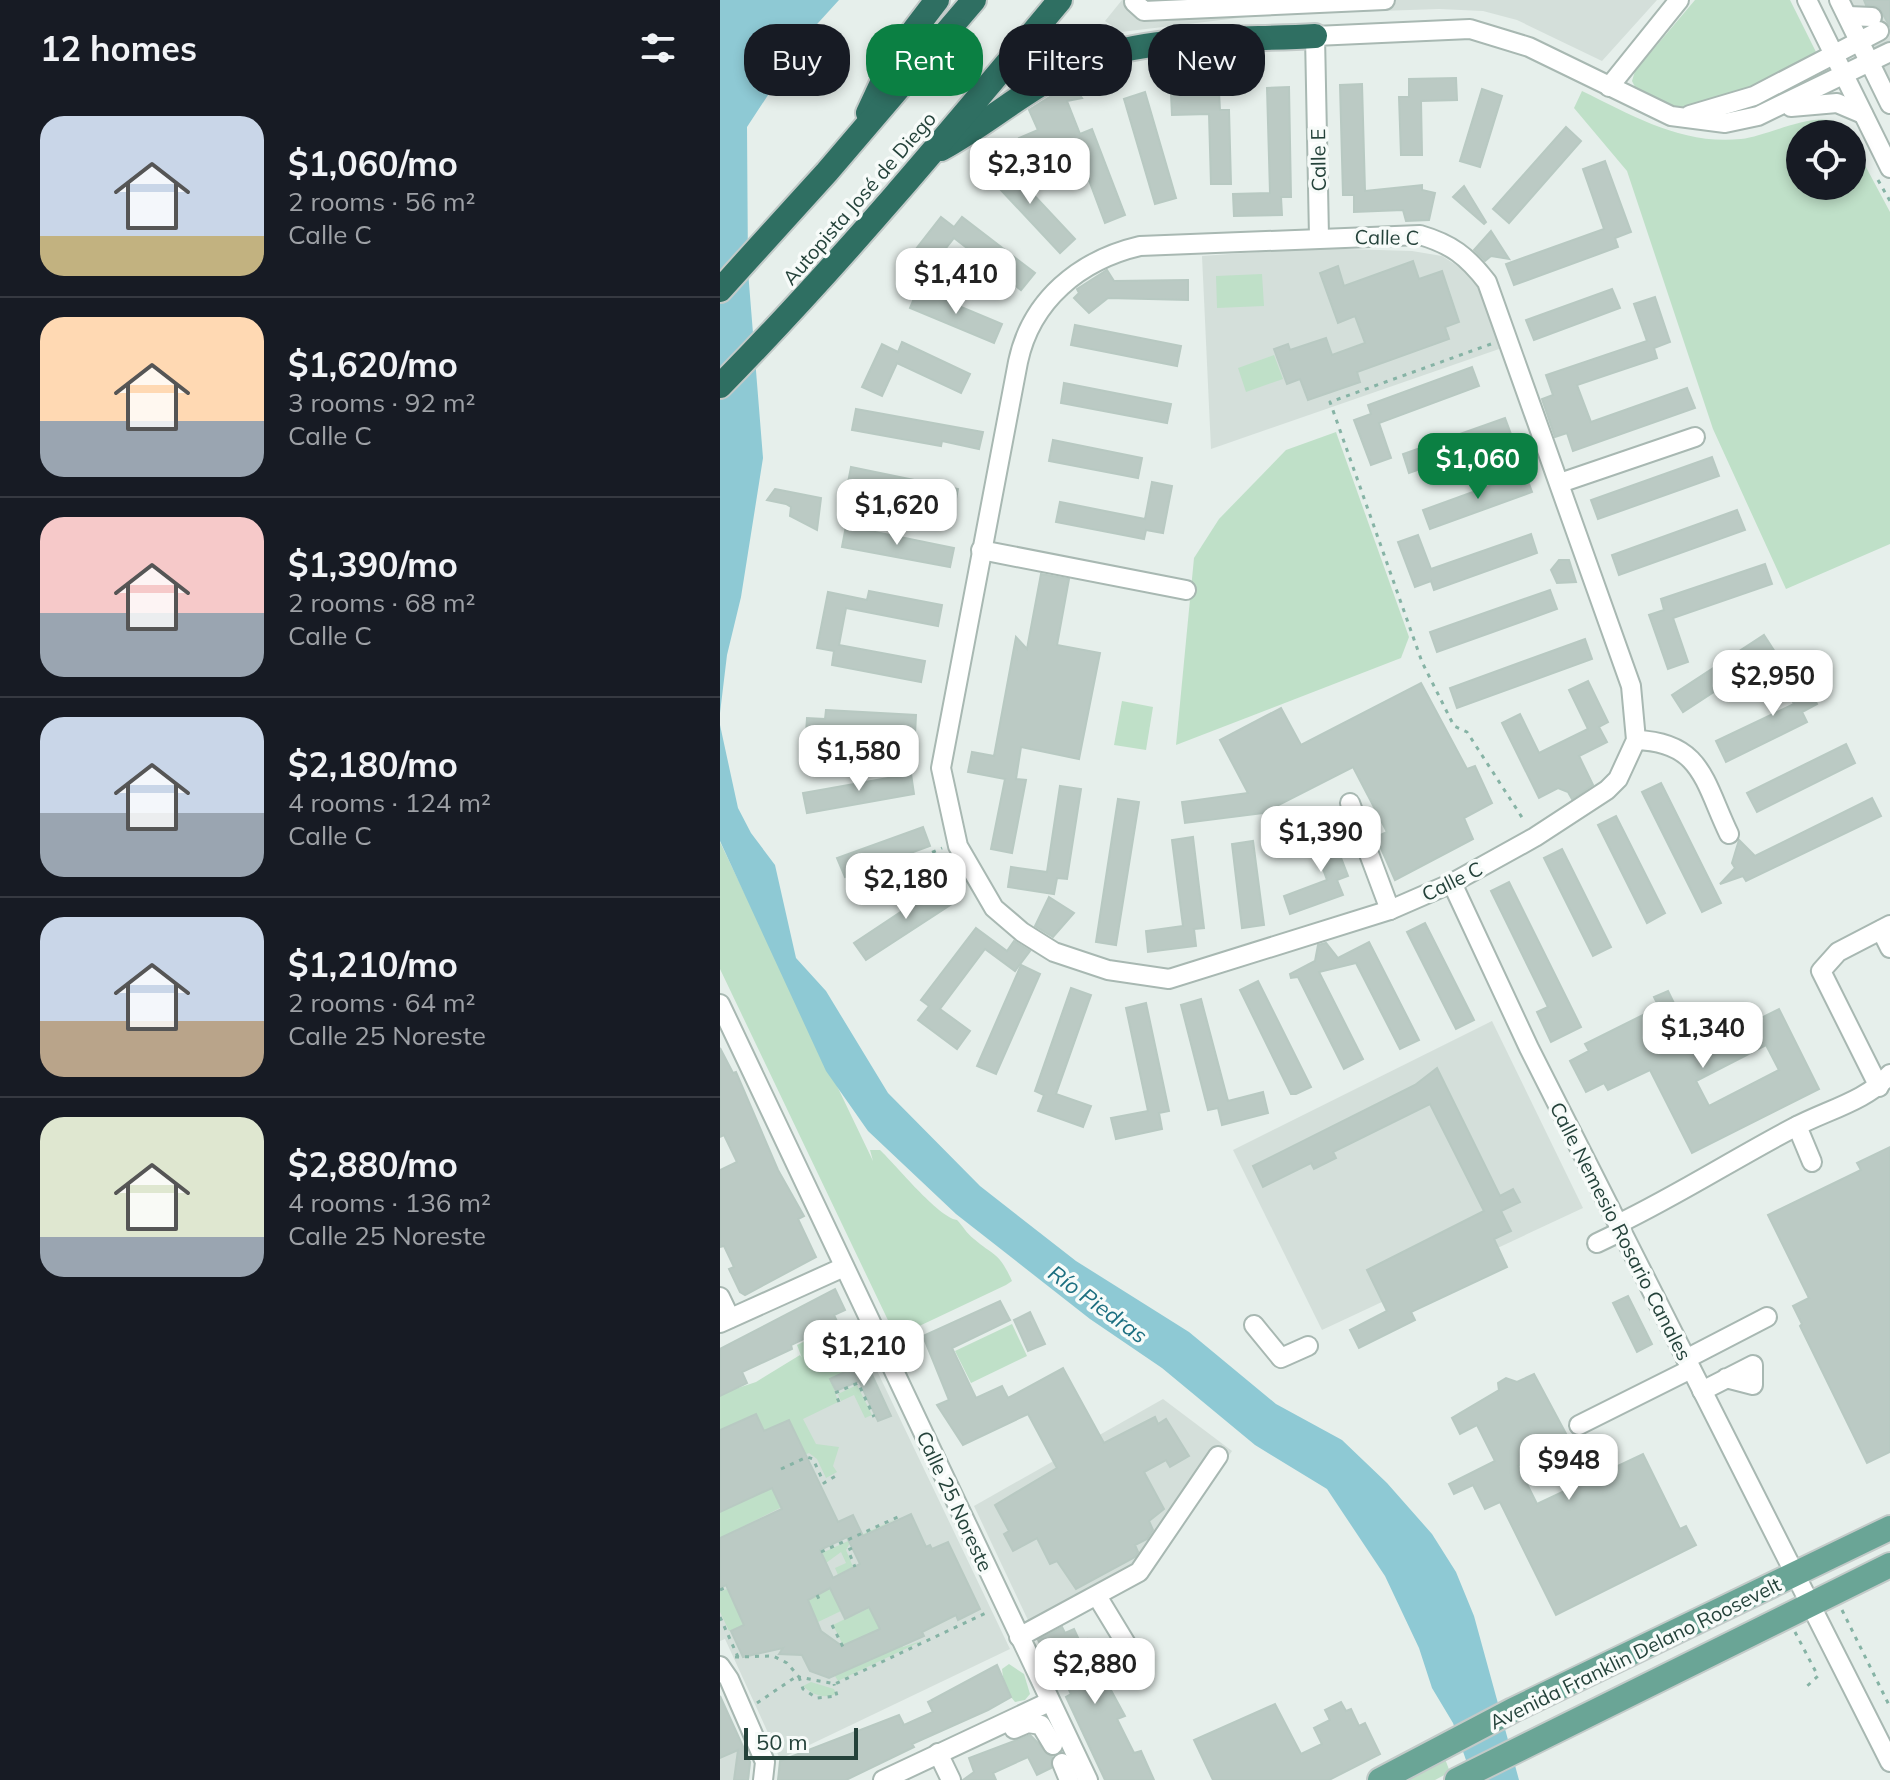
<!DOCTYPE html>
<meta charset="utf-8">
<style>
:root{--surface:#171b24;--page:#20242c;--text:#f1f3f6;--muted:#9ea1a6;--line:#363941;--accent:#0b8043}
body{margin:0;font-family:Mulish,sans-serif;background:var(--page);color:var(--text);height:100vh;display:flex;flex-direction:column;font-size:30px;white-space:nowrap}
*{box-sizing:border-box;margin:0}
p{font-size:26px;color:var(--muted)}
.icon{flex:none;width:44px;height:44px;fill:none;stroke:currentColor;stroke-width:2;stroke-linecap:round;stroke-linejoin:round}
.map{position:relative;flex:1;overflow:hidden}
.details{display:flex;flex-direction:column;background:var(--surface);width:720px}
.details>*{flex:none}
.banner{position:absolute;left:24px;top:24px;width:760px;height:72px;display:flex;gap:16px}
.buttons{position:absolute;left:1066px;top:120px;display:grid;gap:16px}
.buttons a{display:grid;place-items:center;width:80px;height:80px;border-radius:50%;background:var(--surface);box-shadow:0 4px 12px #0003;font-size:40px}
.scale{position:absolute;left:24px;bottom:20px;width:114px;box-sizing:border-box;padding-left:8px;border:4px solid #24423a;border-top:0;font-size:22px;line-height:28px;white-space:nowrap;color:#24423a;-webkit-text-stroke:6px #f7fbf9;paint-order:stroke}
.price{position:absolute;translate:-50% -68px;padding:0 18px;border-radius:16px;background:#fff;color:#222;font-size:26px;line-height:52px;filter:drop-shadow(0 2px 4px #0008)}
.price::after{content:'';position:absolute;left:50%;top:48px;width:24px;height:18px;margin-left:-12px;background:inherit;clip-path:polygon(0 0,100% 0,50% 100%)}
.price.active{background:var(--accent);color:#fff}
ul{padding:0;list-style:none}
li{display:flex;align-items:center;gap:24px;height:200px;padding:0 40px}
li+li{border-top:2px solid var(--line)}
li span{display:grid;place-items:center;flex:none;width:224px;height:160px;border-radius:24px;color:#555}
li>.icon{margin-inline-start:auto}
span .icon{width:96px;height:96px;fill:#fffc;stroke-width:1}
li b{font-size:34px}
h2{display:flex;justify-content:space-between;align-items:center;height:96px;padding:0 40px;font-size:34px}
.tag{padding:0 28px;border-radius:32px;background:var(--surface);box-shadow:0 4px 12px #0003;font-size:28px;line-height:72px}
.tag.active{background:var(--accent);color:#fff}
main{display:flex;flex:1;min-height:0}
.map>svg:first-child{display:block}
.built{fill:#d4dfda}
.green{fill:#bfe0c8}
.water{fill:#8ec9d4}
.building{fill:#bbcac4;stroke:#b8c9c2;stroke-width:2;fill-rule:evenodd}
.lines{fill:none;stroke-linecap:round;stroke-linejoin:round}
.minor-casing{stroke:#a8b8b2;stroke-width:22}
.major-casing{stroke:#c2cac8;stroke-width:28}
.highway-casing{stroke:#c2cac8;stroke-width:28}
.path{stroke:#86b3a5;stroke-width:3;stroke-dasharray:4 6;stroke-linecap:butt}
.minor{stroke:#fff;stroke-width:18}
.major{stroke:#6aa596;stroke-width:24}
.highway{stroke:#2f6f62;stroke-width:24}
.labels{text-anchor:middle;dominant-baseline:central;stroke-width:7;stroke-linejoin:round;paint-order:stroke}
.street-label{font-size:20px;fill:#24423a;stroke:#f7fbf9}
.water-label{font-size:22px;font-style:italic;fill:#1c6f80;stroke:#f7fbf9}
</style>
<main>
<section class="details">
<h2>12 homes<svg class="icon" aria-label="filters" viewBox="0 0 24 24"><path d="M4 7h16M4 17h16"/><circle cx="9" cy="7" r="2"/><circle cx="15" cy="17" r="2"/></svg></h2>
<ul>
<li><span style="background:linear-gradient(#c9d6e8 75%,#c2b280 0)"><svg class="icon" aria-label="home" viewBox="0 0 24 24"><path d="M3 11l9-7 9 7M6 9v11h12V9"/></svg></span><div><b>$1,060/mo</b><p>2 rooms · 56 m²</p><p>Calle C</p></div></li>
<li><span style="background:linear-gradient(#ffd9b3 65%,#9aa5b1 0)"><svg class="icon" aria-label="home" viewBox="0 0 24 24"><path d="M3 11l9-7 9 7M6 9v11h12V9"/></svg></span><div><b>$1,620/mo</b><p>3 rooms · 92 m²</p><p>Calle C</p></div></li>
<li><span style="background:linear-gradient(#f6c9c9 60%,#9aa5b1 0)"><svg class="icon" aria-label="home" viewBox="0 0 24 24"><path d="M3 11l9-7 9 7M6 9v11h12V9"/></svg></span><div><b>$1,390/mo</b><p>2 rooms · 68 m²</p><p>Calle C</p></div></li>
<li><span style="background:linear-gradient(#c9d6e8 60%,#9aa5b1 0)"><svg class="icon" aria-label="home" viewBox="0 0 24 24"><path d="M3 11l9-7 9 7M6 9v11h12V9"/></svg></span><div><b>$2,180/mo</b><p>4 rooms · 124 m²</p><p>Calle C</p></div></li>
<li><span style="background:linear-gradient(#c9d6e8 65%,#b9a48a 0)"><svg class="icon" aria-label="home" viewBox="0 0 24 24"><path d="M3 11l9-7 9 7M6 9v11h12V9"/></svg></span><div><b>$1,210/mo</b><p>2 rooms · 64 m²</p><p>Calle 25 Noreste</p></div></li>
<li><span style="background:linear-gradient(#dfe7d0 75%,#9aa5b1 0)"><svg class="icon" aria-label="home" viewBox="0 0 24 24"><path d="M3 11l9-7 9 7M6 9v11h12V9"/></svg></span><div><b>$2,880/mo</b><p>4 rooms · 136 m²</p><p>Calle 25 Noreste</p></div></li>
</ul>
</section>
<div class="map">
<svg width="1170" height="1780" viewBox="0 0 1170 1780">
<rect width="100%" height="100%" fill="#e6efeb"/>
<g class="built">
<path d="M402 0H937L882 61 797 20 763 11 719 9 543 15 401 32 385 21Z"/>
<path d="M1127 0H1170V89Z"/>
<path d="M594 248 692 251 722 256 744 270 761 291 782 348 491 449 482 256Z"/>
<path d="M772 1021 863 1208 602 1330 513 1150Z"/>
<path d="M150 1356 290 1649 60 1759 5 1639 0 1641V1424Z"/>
<path d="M443 1399 512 1451 423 1578 361 1616 315 1635 254 1506Z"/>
<path d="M0 1696 31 1763 29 1780H0Z"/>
</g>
<g class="green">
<path d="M975 0H1070L1097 54C1058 74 1008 105 965 108 949 109 932 99 918 93L912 81 915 71Z"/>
<path d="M862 91C914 116 961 145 1021 139 1052 136 1112 100 1129 134H1080V186H1132V141L1170 212V544L1066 589 993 429 907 171 854 108Z"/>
<path d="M542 274 544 306 497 308 496 276Z"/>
<path d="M554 355 563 379 526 392 518 368Z"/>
<path d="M616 432 689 637 681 658 456 745 474 558 499 519 566 450Z"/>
<path d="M402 701 433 707 426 750 394 745Z"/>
<path d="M0 842 153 1161 150 1150H160C176 1165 218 1217 237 1220 243 1226 246 1233 254 1239 275 1257 279 1252 292 1281L286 1285 176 1337 0 969Z"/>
<path d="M130 1323 141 1325 143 1343 152 1350C145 1367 127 1371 111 1379L118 1402 83 1419 96 1444 119 1447 113 1466 117 1472 106 1478 97 1459 89 1453 60 1465 83 1450 69 1420 47 1430 48 1441 35 1414 0 1430V1394L36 1382 80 1355 82 1358 77 1345 101 1333 107 1343 119 1326Z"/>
<path d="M292 1324 307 1356 251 1383 235 1351Z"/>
<path d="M137 1385 152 1415 145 1418 134 1395 121 1401 118 1394Z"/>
<path d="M49 1464 53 1490 61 1506 68 1504 0 1538V1512L44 1492 35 1471Z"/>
<path d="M180 1517 130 1543 126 1550 133 1567 118 1575 115 1568 126 1563 121 1552 106 1563 102 1553Z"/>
<path d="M93 1575 24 1630 22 1626 9 1631 0 1612V1592L7 1589 18 1610Z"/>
<path d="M152 1579 183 1647 204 1640 118 1681 115 1676 124 1670 142 1637 124 1647 113 1625 131 1616 127 1606 135 1615 155 1605Z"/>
<path d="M110 1588 121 1611 98 1622 87 1599Z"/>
<path d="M289 1664 304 1674 310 1694 305 1700 295 1702C287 1693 283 1681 282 1669Z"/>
<path d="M91 1682 114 1689 116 1694C103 1699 93 1695 83 1686Z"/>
<path d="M725 1759 730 1772 715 1780H689Z"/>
</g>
<g class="water">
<path d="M0 0H119L88 34 27 127 28 271 43 458 21 597 7 655 0 713Z"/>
<path d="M0 725 18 808 31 833 55 865 76 958 106 991 168 1093 260 1186 356 1261 469 1332 556 1404 622 1440 667 1483 712 1534 736 1572 754 1616 799 1780H753L733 1723 712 1688 699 1648 665 1576 607 1489 535 1445 442 1368 370 1319 236 1214 148 1131 106 1071 0 841Z"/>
</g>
<g class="building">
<path d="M1144 0H1170V27L1159 7 1146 5Z"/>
<path d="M736 78 737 100 701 101 702 155H681L679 97H689V79Z"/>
<path d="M642 84 645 191 702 185V190L715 193 709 220 686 221 683 210 634 212V195H623L620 85Z"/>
<path d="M354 87 362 98 347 101 360 134 372 129 405 215 385 223 354 140 306 158 299 138 318 130 309 110 336 93Z"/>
<path d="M569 87 571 197H561L562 215 514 216 513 194 550 193 547 88Z"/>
<path d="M762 89 782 96 760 167 740 161Z"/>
<path d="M425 92 456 198 435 204 404 99Z"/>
<path d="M499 92 500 110H509L511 184H491L489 114 452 115 451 94Z"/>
<path d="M846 127 861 141 789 223 773 209Z"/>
<path d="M280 159 355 239 340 253 265 173Z"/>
<path d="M885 161 911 232 895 238 898 247 794 285 786 264 884 229 863 169Z"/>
<path d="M744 186 766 222 764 224 733 197Z"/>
<path d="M221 217 234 227 242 217 315 273 301 290 234 238 203 277 185 263Z"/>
<path d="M771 231 789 259 771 256 765 261 754 250Z"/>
<path d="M693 261 699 279 722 271 739 322 725 327 729 339 637 372 640 382 588 400 580 379 567 384 554 349 568 344 570 350 606 338 612 355 645 343 635 316 618 323 600 273 618 266 624 286Z"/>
<path d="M387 270 394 281 468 280V300L388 298 369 313 354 298 359 293 357 289Z"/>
<path d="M198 289 282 324 274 343 190 308Z"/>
<path d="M892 289 900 308 814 340 806 320Z"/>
<path d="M935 297 950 342 934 348 937 358 857 385 871 422 967 388 975 408 853 451 847 433 835 437 822 399 833 395 826 375 927 341 914 304Z"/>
<path d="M355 325 461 346 457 366 351 345Z"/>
<path d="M182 342 250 374 241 393 177 363 162 396 142 387 162 344 178 352Z"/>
<path d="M752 367 759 386 659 423 671 458 651 465 634 420 651 414 648 405Z"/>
<path d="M344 383 451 404 447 423 341 403Z"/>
<path d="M136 409 263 432 259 449 222 441 221 446 132 430Z"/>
<path d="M785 418 792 437 689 473 683 454Z"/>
<path d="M333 440 422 458 418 478 329 461Z"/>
<path d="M992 457 999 476 878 519 871 500Z"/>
<path d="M131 467 238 489 234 509 127 488Z"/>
<path d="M805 473 812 492 710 529 703 510Z"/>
<path d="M432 482 452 486 443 533 426 530 424 539 336 522 340 502 425 519Z"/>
<path d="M55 489 101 498 97 530 70 516 71 507 66 504 47 500Z"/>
<path d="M1017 510 1025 530 899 575 892 555Z"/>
<path d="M126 526 234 548 230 567 122 547Z"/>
<path d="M811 534 817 553 714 590 711 581 695 587 678 542 698 535 711 569Z"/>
<path d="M839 560H849L856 582 837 583 831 570Z"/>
<path d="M1045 564 1052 584 953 618 968 662 948 669 929 615 944 610 941 599Z"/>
<path d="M321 574 349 579 337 645 380 653 359 759 301 747 296 779 306 780 292 853 271 849 285 779 248 772 252 752 274 756 296 637 307 649Z"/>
<path d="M830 590 837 609 717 652 710 632Z"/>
<path d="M149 591 222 605 218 626 126 608 119 645 205 661 201 682 112 665 114 651 97 648 108 592 147 600Z"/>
<path d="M1044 635 1055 652 963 712 952 695Z"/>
<path d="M865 639 872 659 737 708 730 688Z"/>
<path d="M1077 662 1097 704 1082 712 1087 722 1006 762 996 741 1074 704 1058 671Z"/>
<path d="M868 681 888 722 879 727 887 742 859 756 873 785 852 799 848 792 838 788 819 798 782 723 800 714 819 753 868 729 849 690Z"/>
<path d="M701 683 747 769 755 766 772 803 744 818 753 839 675 880 656 837 667 832 633 767 543 813 465 823 462 802 528 793 500 740 561 708 581 745Z"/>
<path d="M106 710 196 715 195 735 107 730 105 767 84 766 87 718 105 719Z"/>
<path d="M1126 744 1135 763 1037 812 1027 793Z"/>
<path d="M191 774 194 794 87 813 83 793Z"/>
<path d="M941 783 1001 903 982 912 922 792Z"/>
<path d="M340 786 361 789 347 879 337 878 334 894 288 887 291 867 327 872Z"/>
<path d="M1152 798 1161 816 1026 881 1023 876 1000 884 1015 868 1012 863 1019 840 1035 856Z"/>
<path d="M398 799 419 802 396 945 376 942Z"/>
<path d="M896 816 945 913 927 923 878 825Z"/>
<path d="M608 824 628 876 617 880 623 895 570 914 564 896 607 880 589 831Z"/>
<path d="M203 827 210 846 125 877 117 858Z"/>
<path d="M473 837 484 928 474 929 476 946 428 952 426 931 463 926 452 840Z"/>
<path d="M533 841 544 925 522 928 512 844Z"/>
<path d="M842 849 891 947 873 956 824 858Z"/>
<path d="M226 882 238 900 146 960 134 943Z"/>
<path d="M789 882 861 1027 831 1042 817 1012 828 1007 771 891Z"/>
<path d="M329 897 354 913 333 937 315 926Z"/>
<path d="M705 923 754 1020 736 1029 687 932Z"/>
<path d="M256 928 287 951 294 941 310 951 295 971 265 949 220 1009 250 1031 237 1049 198 1020 209 1006 201 1000Z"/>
<path d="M649 942 699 1040 680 1049 636 963 599 972 643 1059 624 1069 578 977 571 978 570 974 595 961 598 945 606 943 618 958Z"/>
<path d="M301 965 320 974 276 1074 257 1066Z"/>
<path d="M538 981 591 1087 576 1094H571L520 990Z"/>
<path d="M351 988 371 995 336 1094 371 1106 363 1127 318 1111 324 1095 315 1091Z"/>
<path d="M948 991 977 1050 1059 1009 1099 1089 972 1153 930 1070 888 1090 884 1083 866 1092 850 1061 869 1051 865 1044 939 1007 934 997ZM1046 1045 1059 1070 989 1106 976 1081Z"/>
<path d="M481 999 508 1101 543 1092 548 1113 502 1125 498 1108 488 1110 461 1005Z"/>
<path d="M426 1003 449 1111 439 1113 442 1129 396 1139 391 1118 428 1111 406 1008Z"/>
<path d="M0 1048 13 1073 16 1072 58 1170 84 1216 78 1219 96 1257 25 1295 20 1292 9 1269 14 1267 4 1246 0 1247V1170L17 1162 4 1135 0 1137Z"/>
<path d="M717 1068 780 1196 793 1189 800 1202 781 1211 791 1231 774 1239 787 1267 691 1312 695 1320 639 1348 630 1330 667 1311 647 1270 764 1211 710 1104 613 1152 616 1158 594 1169 591 1163 543 1187 533 1166 695 1085Z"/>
<path d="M1170 1147V1452L1147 1463 1080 1326 1082 1324 1073 1306 1089 1298 1048 1215 1141 1170 1137 1163Z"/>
<path d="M115 1289 125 1310 114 1315 122 1332 107 1340 102 1330 71 1345 72 1349 22 1372 27 1383 0 1396V1349Z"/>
<path d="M908 1296 932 1344 917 1352 893 1303Z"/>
<path d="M280 1301 290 1320 232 1348 256 1398 282 1386 288 1398 343 1368 384 1443 435 1417 438 1424 446 1419 469 1456 450 1467 446 1460 424 1472 444 1509 429 1521 433 1530 427 1539 415 1545 418 1552 415 1557 356 1589 337 1561 330 1564 317 1538 293 1551 284 1534 289 1531 275 1505 337 1468 308 1414 243 1445 217 1405 229 1400 203 1336Z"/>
<path d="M310 1312 325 1344 308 1351 294 1320Z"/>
<path d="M146 1362 171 1416 158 1421 139 1381 116 1391 110 1379Z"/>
<path d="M814 1374 851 1443 798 1466 817 1504 923 1454 960 1529 966 1526 976 1545 836 1615 780 1502 765 1509 753 1485 734 1494 729 1484 775 1461 757 1425 740 1434 732 1418 779 1390 778 1383 786 1378 797 1382Z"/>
<path d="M36 1414 44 1431 69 1420 118 1522 133 1515 143 1536 191 1514 206 1547 210 1545 212 1549 228 1542 260 1609 238 1620 236 1615 202 1632 204 1636 109 1678 90 1671 82 1655 59 1654 63 1648 23 1657 11 1631 24 1625 6 1585 0 1588V1538L62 1509 52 1488 0 1512V1430ZM127 1537 140 1564 113 1578 100 1550ZM110 1588 125 1619 149 1607 160 1629 122 1646 101 1631 88 1600Z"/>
<path d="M342 1627 345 1633 354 1629 360 1642 367 1639 376 1647 387 1670 381 1672 405 1716 397 1719 414 1753 421 1751 434 1780H385L346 1697 351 1694 338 1667 330 1656 327 1657 318 1640Z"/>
<path d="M277 1665 291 1697 268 1710 192 1744 194 1747 126 1780H58L60 1761 179 1715 184 1725 213 1712 208 1702Z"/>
<path d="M0 1696 30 1762 28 1780H14L18 1750 0 1758Z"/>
<path d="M621 1702 626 1711 631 1709 639 1726 645 1723 660 1754 609 1780H493L474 1740 555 1704 581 1754 602 1744 594 1728 610 1720 605 1710Z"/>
<path d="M310 1735 332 1757 331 1768 317 1775 308 1757 273 1773 276 1780H243L254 1772 249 1758Z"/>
</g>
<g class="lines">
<defs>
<g id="minor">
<path d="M416 0 414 2 424 11 665 0"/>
<path d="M1087 0 1170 168"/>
<path d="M1119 0 1170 104"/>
<path d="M1128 16 1152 17"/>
<path d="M889 87 959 0"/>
<path d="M1071 107 1117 103 1143 114"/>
<path d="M970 115 1034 96 1159 31"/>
<path d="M700 235C731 244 747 256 767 282L911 686 916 740 898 779 887 790 815 837 732 883 670 910 449 979 388 970 334 952 302 932 274 908 238 846 221 768 298 362C311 300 360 260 420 246Z"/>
<path d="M599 237 595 36 750 29 809 47 951 116 1005 123 1038 116 1170 52"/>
<path d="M840 483 975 437"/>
<path d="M261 550 466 590"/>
<path d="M916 740C982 742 984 782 1009 834"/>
<path d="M630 803 670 910"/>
<path d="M732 883 809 1048 1170 1762"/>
<path d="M1161 930 1170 948"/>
<path d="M0 1004 368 1780"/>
<path d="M1159 1087 1101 971 1118 952 1170 925"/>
<path d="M1077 1126 1092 1162"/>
<path d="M898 1224C958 1195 1014 1159 1073 1128 1104 1111 1147 1101 1170 1074"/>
<path d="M877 1243 902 1231"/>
<path d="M0 1297 10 1318"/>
<path d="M0 1323 124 1267"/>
<path d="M534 1325 561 1358 588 1346"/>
<path d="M966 1359 1047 1317"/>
<path d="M982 1391 1033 1365V1385L1006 1378"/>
<path d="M859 1425 971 1369"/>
<path d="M377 1596 408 1647"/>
<path d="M299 1637 419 1572 498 1456"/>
<path d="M0 1666 9 1679 45 1762 43 1780"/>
<path d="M294 1729 308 1723 321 1725 333 1745"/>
<path d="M218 1753 231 1780"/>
<path d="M342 1763 349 1780"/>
<path d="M163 1780 329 1702"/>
</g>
<g id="major">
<path d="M660 1780 793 1710 1170 1528"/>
<path d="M737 1780 1170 1565"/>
</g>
<g id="highway">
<path d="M148 113 175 55 217 0"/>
<path d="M221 149C265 125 302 92 346 70 420 33 515 41 595 36"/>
<path d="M0 290 107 172 254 0"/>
<path d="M0 386C120 264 230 132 340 0"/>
</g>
</defs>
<use href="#minor" class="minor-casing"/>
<use href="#major" class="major-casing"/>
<use href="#highway" class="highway-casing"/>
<g class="path">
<path d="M1158 180 1170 201"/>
<path d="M771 344 610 402 702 662 734 726 747 732 805 822"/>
<path d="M139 885 222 848"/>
<path d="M119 1402 115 1393 138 1383 154 1417"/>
<path d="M61 1469 87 1457 93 1459 104 1483 119 1474"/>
<path d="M132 1548 128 1550 135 1567"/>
<path d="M101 1552 180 1516"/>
<path d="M0 1590 7 1587"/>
<path d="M97 1595 101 1603"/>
<path d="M1122 1610 1170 1707"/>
<path d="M0 1617 18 1657"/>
<path d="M112 1625 123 1647"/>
<path d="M1075 1632 1098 1676 1085 1688"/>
<path d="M15 1657 53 1656 67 1663 79 1677 115 1684 268 1612"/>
<path d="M79 1677 83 1689 97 1698 117 1696 114 1684"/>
<path d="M37 1703 77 1676"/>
</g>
<use href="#minor" class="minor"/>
<use href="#major" class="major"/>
<use href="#highway" class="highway"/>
</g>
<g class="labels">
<g class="street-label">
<text transform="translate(598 160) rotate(-91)">Calle E</text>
<text transform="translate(139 198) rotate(-49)">Autopista José de Diego</text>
<text transform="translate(667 237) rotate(1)">Calle C</text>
<text transform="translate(732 881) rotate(-26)">Calle C</text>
<text transform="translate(901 1231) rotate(63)">Calle Nemesio Rosario Canales</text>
<text transform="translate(235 1501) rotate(65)">Calle 25 Noreste</text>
<text transform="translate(915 1653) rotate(-26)">Avenida Franklin Delano Roosevelt</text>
</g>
<g class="water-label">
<text transform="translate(378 1304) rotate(36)">Río Piedras</text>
</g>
</g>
</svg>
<div class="buttons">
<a><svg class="icon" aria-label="locate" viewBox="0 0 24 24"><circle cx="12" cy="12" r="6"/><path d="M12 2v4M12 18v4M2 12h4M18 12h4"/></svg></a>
</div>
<div class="scale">50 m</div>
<b class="price" style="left:310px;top:206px">$2,310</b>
<b class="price" style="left:236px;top:316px">$1,410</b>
<b class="price active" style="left:758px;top:501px">$1,060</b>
<b class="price" style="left:177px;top:547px">$1,620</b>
<b class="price" style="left:1053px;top:718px">$2,950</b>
<b class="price" style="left:139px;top:793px">$1,580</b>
<b class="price" style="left:601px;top:874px">$1,390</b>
<b class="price" style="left:186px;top:921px">$2,180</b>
<b class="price" style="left:983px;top:1070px">$1,340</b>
<b class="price" style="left:144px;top:1388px">$1,210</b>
<b class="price" style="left:849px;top:1502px">$948</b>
<b class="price" style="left:375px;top:1706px">$2,880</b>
<div class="banner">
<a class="tag">Buy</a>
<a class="tag active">Rent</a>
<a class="tag">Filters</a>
<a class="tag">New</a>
</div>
</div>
</main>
